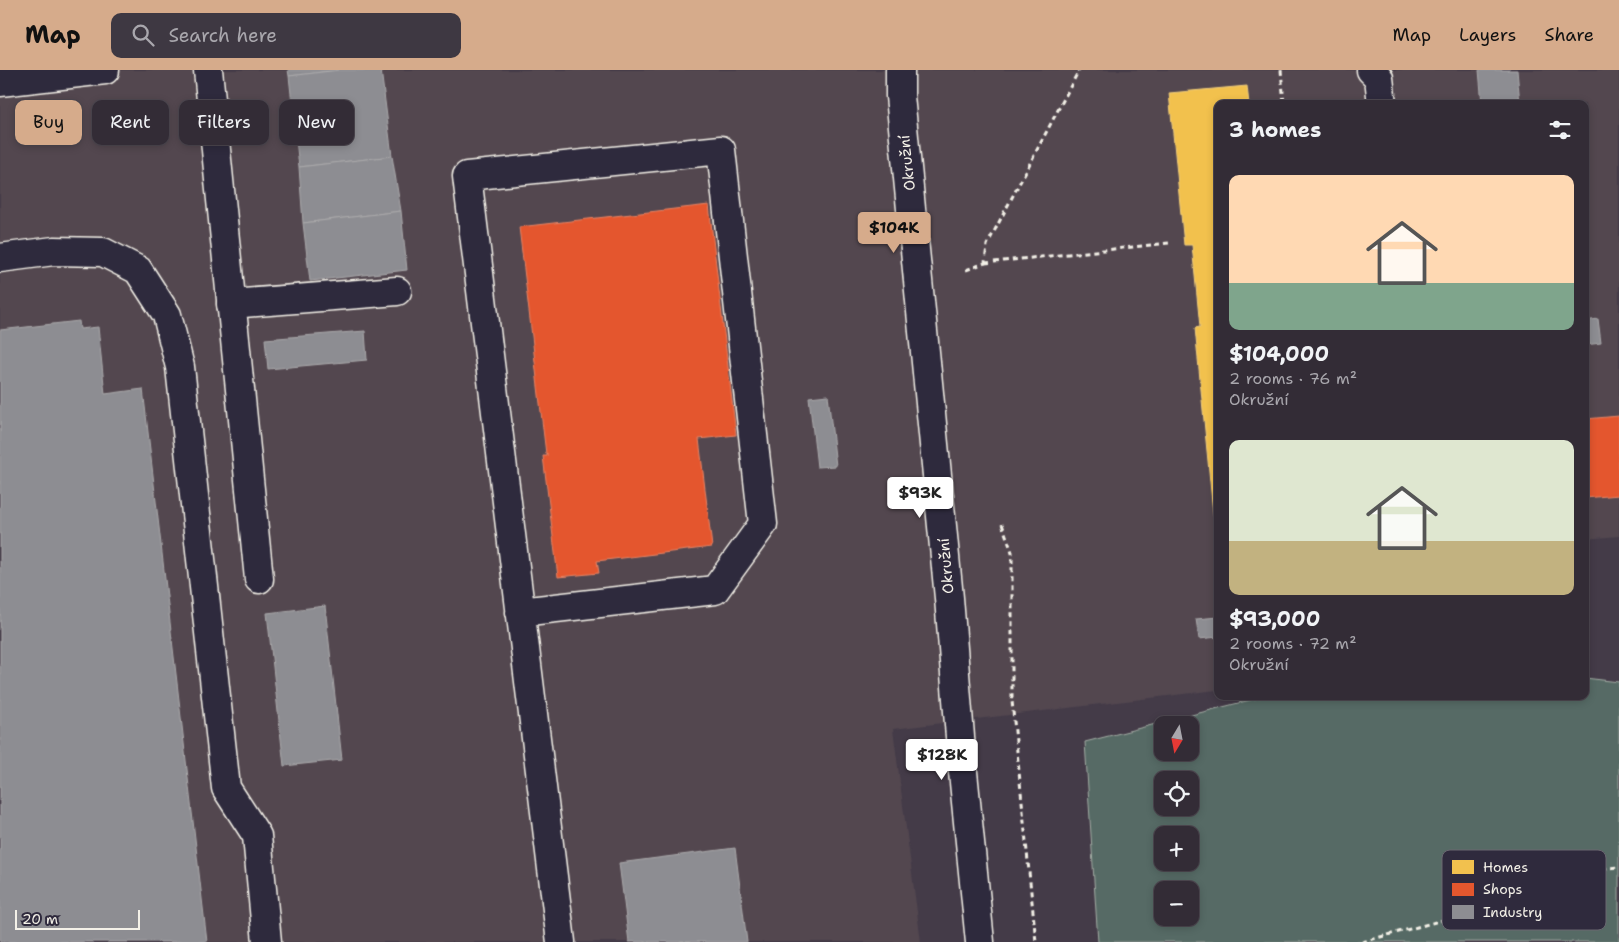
<!DOCTYPE html>
<meta charset="utf-8">
<style>
:root{--surface:#332c36;--page:#3e3842;--text:#f1f3f6;--muted:#a9a7ad;--line:#4e4851;--accent:#d6ab8b}
body{margin:0;font-family:"Shantell Sans",sans-serif;background:var(--page);color:var(--text);height:100vh;display:flex;flex-direction:column;font-size:19px;white-space:nowrap}
*{box-sizing:border-box;margin:0}
p{font-size:16px;color:var(--muted)}
.icon{flex:none;width:28px;height:28px;fill:none;stroke:currentColor;stroke-width:2;stroke-linecap:round;stroke-linejoin:round}
.map{position:relative;flex:1;overflow:hidden}
.details{position:absolute;left:1214px;top:30px;width:375px;height:600px;display:flex;flex-direction:column;background:var(--surface);border-radius:10px;box-shadow:0 2px 8px #0003,0 0 0 1px var(--line)}
.details>*{flex:none}
.hud{position:absolute;left:15px;top:30px;width:475px;height:45px;display:flex;gap:10px}
.needle{width:32px;rotate:190deg}
.buttons{position:absolute;left:1154px;top:646px;display:grid;gap:10px}
.buttons a{display:grid;place-items:center;width:45px;height:45px;border-radius:10px;background:var(--surface);box-shadow:0 2px 8px #0003,0 0 0 1px var(--line);font-size:25px}
.scale{position:absolute;left:15px;bottom:12px;width:125px;box-sizing:border-box;padding-left:5px;border:2px solid #f4f1e8;border-top:0;font-size:14px;line-height:18px;white-space:nowrap;color:#f4f1e8;-webkit-text-stroke:4px #2f2a3d;paint-order:stroke}
.price{position:absolute;translate:-50% -42px;padding:0 11px;border-radius:5px;background:#fff;color:#222;font-size:16px;line-height:32px;filter:drop-shadow(0 1px 2px #0008)}
.price::after{content:'';position:absolute;left:50%;top:30px;width:15px;height:11px;margin-left:-8px;background:inherit;clip-path:polygon(0 0,100% 0,50% 100%)}
.price.selected{background:var(--accent);color:#111}
ul{padding:0;list-style:none}
li{display:grid;align-content:center;gap:10px;height:265px;padding:0 15px}
li span{display:grid;place-items:center;height:155px;border-radius:10px;color:#555}
li>.icon{margin-inline-start:auto}
span .icon{width:90px;height:90px;fill:#fffc;stroke-width:1}
li b{font-size:21px}
h2{display:flex;justify-content:space-between;align-items:center;height:60px;padding:0 15px;font-size:21px}
.chip{padding:0 18px;border-radius:10px;background:var(--surface);box-shadow:0 2px 8px #0003,0 0 0 1px var(--line);font-size:18px;line-height:45px}
.chip.selected{background:var(--accent);color:#111}
header{display:flex;align-items:center;gap:30px;box-sizing:border-box;height:70px;padding:0 25px;background:var(--accent);color:#111}
header strong{font-size:24px}
nav{display:flex;gap:28px;margin-inline-start:auto;font-size:18px}
.search{width:350px;height:45px;background:var(--page);display:flex;align-items:center;gap:12px;box-sizing:border-box;padding:0 18px;border-radius:10px;color:var(--muted);font-size:19px}
.map>svg:first-child{display:block}
.built{fill:#524750}
.green{fill:#566b65;stroke:#a5aea6;fill-rule:evenodd}
.homes{fill:#f2c14e;stroke:#f3cf7c}
.shops{fill:#e4572e;stroke:#e98566}
.industry{fill:#8d8d92;stroke:#acabac}
.lines{fill:none;stroke-linecap:round;stroke-linejoin:round}
.minor-casing{stroke:#f4f1e8;stroke-width:31}
.major-casing{stroke:#f4f1e8;stroke-width:31}
.path{stroke:#f4f1e8;stroke-width:3;stroke-dasharray:5 4;stroke-linecap:butt}
.minor{stroke:#2f2a3d;stroke-width:28}
.major{stroke:#2f2a3d;stroke-width:28}
.labels{text-anchor:middle;dominant-baseline:central;stroke-width:5;stroke-linejoin:round;paint-order:stroke}
.street-label{font-size:15px;fill:#f4f1e8;stroke:#2f2a3d}
.key{fill:#2f2a3d;stroke:#6a6670;stroke-width:1}
.key-label{font-size:14px;fill:#f4f1e8}
</style>
<header>
<strong>Map</strong>
<div class="search"><svg class="icon" aria-label="search" viewBox="0 0 24 24"><circle cx="10" cy="10" r="6"/><path d="M15 15l6 6"/></svg>Search here</div>
<nav><a>Map</a><a>Layers</a><a>Share</a></nav>
</header>
<div class="map">
<svg width="1619" height="872" viewBox="0 0 1619 872">
<rect width="100%" height="100%" fill="#443b48"/>
<filter id="ink" filterUnits="userSpaceOnUse"><feTurbulence type="fractalNoise" baseFrequency=".02" numOctaves="2"/><feDisplacementMap in="SourceGraphic" scale="10" xChannelSelector="R" yChannelSelector="G"/><feConvolveMatrix kernelMatrix="1 2 1 2 8 2 1 2 1" color-interpolation-filters="sRGB"/></filter>
<g filter="url(#ink)">
<path class="built" d="M0 0H1619V466L1585 469V34H1218L1217 620 893 659 921 872H0Z"/>
<path class="green" d="M1585 608 1619 612V872H1098L1085 672 1266 626H1585ZM1162 655H1190V682H1162ZM1162 710H1190V738H1162ZM1162 765H1190V792H1162ZM1162 820H1190V848H1162Z"/>
<path class="homes" d="M1247 16 1249 34H1218V463H1215L1195 258 1200 257 1192 175H1184L1169 23Z"/>
<g class="shops">
<path d="M709 135 736 365 699 369 712 477 597 491 599 503 558 507 543 386H547V383L546 384 519 157Z"/>
<path d="M1619 346V425L1585 428V349Z"/>
</g>
<g class="industry">
<path d="M288 0H339L289 6Z"/>
<path d="M339 0H381L392 86 299 97 289 6Z"/>
<path d="M1479 0H1517L1520 34H1482Z"/>
<path d="M392 86 401 141 303 153 299 97Z"/>
<path d="M401 141 407 200 310 211 303 153Z"/>
<path d="M1598 249 1601 273 1585 275V251Z"/>
<path d="M79 251 80 259 98 257 105 324 143 319 207 872H0V260Z"/>
<path d="M365 261 367 290 268 299 265 269Z"/>
<path d="M828 325 836 396 817 397 809 327Z"/>
<path d="M325 536 342 690 284 696 267 543Z"/>
<path d="M1218 547V567L1199 569 1196 549Z"/>
<path d="M735 778 747 872H629L619 793Z"/>
</g>
<g class="lines">
<defs>
<g id="minor">
<path d="M208 0 259 509"/>
<path d="M1371 0 1379 8 1382 34"/>
<path d="M0 12 105 0"/>
<path d="M0 188 54 181 103 182 138 200 167 245 180 297 226 718 257 766 267 872"/>
<path d="M231 234 397 221"/>
<path d="M520 542 715 520 763 454 721 80 467 106 561 872"/>
</g>
<path id="major" d="M900 0V26L949 528 962 692 980 872"/>
</defs>
<use href="#minor" class="minor-casing"/>
<use href="#major" class="major-casing"/>
<g class="path">
<path d="M1281 0 1284 34"/>
<path d="M985 193 1169 173"/>
<path d="M966 200 985 193 987 175 1079 0"/>
<path d="M1002 454 1012 482V631L1036 872"/>
<path d="M1362 872 1454 847 1573 802 1619 797"/>
</g>
<use href="#minor" class="minor"/>
<use href="#major" class="major"/>
</g>
</g>
<g class="labels">
<g class="street-label">
<text transform="translate(907 93) rotate(-96)">Okružní</text>
<text transform="translate(946 496) rotate(-95)">Okružní</text>
</g>
</g>
<rect x="1442" y="780" width="164" height="80" rx="8" class="key"/>
<rect x="1452" y="790" width="22" height="14" fill="#f2c14e"/>
<rect x="1452" y="813" width="22" height="13" fill="#e4572e"/>
<rect x="1452" y="835" width="22" height="14" fill="#8d8d92"/>
<g class="key-label">
<text x="1483" y="802">Homes</text>
<text x="1483" y="824">Shops</text>
<text x="1483" y="847">Industry</text>
</g>
</svg>
<div class="buttons">
<a><svg class="needle" viewBox="-14 -14 28 28"><path d="M0-13l5 13h-10z" fill="#e53935"/><path d="M0 13l5-13h-10z" fill="#a9a7ad"/></svg></a>
<a><svg class="icon" aria-label="locate" viewBox="0 0 24 24"><circle cx="12" cy="12" r="6"/><path d="M12 2v4M12 18v4M2 12h4M18 12h4"/></svg></a>
<a>+</a>
<a>−</a>
</div>
<div class="scale">20 m</div>
<b class="price selected" style="left:894px;top:184px">$104K</b>
<b class="price" style="left:920px;top:449px">$93K</b>
<b class="price" style="left:942px;top:711px">$128K</b>
<div class="hud">
<a class="chip selected">Buy</a>
<a class="chip">Rent</a>
<a class="chip">Filters</a>
<a class="chip">New</a>
</div>
<section class="details">
<h2>3 homes<svg class="icon" aria-label="filters" viewBox="0 0 24 24"><path d="M4 7h16M4 17h16"/><circle cx="9" cy="7" r="2"/><circle cx="15" cy="17" r="2"/></svg></h2>
<ul>
<li><span style="background:linear-gradient(#ffd9b3 70%,#7fa58c 0)"><svg class="icon" aria-label="home" viewBox="0 0 24 24"><path d="M3 11l9-7 9 7M6 9v11h12V9"/></svg></span><div><b>$104,000</b><p>2 rooms · 76 m²</p><p>Okružní</p></div></li>
<li><span style="background:linear-gradient(#dfe7d0 65%,#c2b280 0)"><svg class="icon" aria-label="home" viewBox="0 0 24 24"><path d="M3 11l9-7 9 7M6 9v11h12V9"/></svg></span><div><b>$93,000</b><p>2 rooms · 72 m²</p><p>Okružní</p></div></li>
</ul>
</section>
</div>
